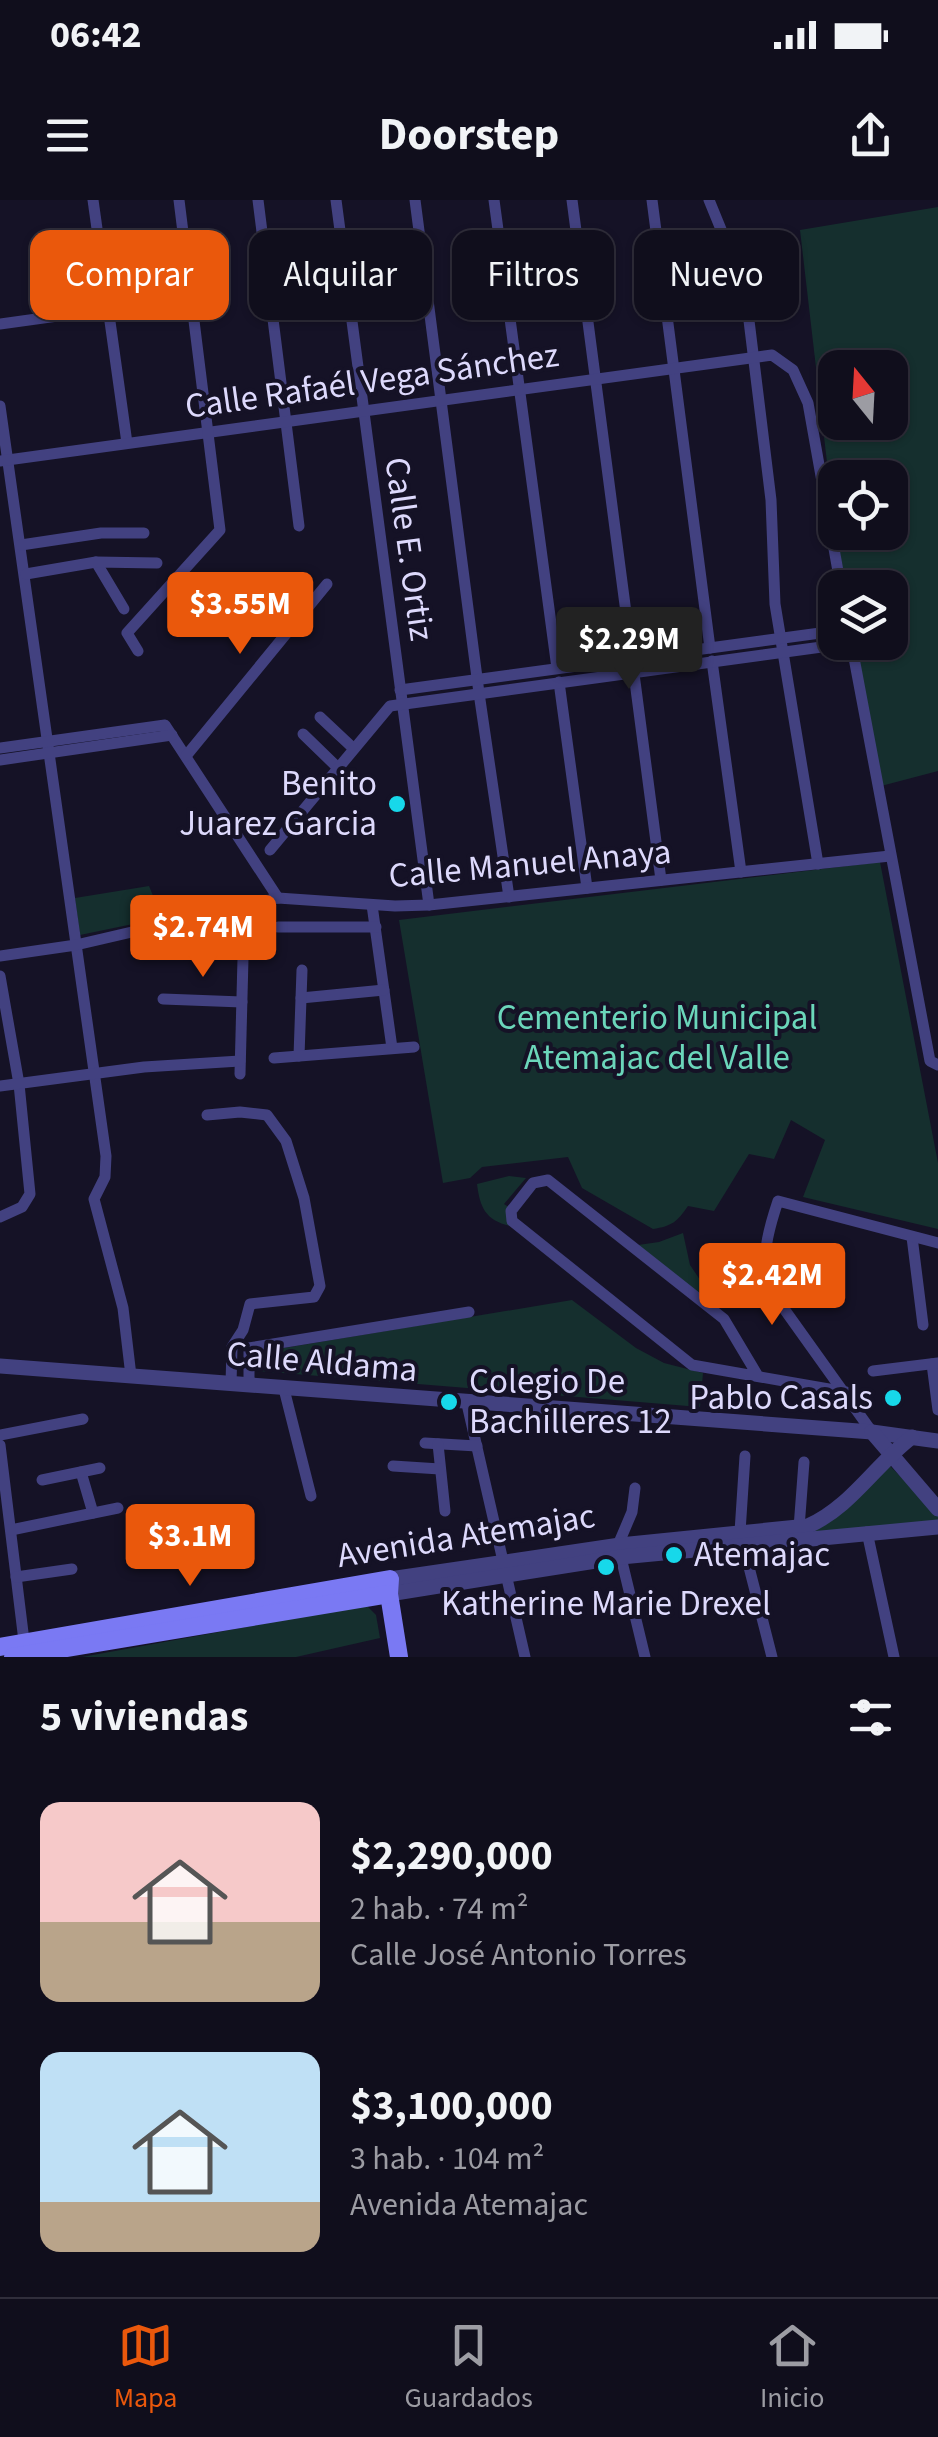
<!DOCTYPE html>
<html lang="es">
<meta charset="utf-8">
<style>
:root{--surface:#100e1c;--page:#191725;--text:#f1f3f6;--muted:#9c9ca3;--line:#302e3b;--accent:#ea580c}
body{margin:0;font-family:"Source Sans 3",sans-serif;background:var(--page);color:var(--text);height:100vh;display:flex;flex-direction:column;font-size:38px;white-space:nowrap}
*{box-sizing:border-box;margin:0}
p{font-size:32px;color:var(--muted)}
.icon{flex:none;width:55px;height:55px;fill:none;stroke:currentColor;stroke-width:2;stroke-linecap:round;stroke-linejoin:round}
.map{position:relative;height:1457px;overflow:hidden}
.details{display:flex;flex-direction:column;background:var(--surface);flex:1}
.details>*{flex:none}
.top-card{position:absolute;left:30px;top:30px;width:880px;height:90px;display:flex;gap:20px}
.needle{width:65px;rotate:342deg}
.tools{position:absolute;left:818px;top:150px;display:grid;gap:20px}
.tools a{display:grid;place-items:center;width:90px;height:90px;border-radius:20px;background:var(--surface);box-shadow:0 2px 8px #0004,0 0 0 2px var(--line);font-size:50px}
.price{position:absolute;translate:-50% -85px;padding:0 22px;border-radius:10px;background:var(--accent);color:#fff;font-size:32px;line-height:65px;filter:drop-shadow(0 2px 5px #0008)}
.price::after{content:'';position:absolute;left:50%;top:60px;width:30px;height:22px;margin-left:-15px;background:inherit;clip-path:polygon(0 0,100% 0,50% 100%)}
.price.on{background:#222;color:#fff}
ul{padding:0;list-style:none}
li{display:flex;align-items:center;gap:30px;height:250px;padding:0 40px}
li span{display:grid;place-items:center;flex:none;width:280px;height:200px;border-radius:20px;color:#555}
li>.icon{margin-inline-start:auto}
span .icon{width:120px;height:120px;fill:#fffc;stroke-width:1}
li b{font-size:42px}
h2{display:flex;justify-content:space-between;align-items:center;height:120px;padding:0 40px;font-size:42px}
.pill{padding:0 35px;border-radius:20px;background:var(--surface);box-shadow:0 2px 8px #0004,0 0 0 2px var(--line);font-size:35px;line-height:90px}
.pill.on{background:var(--accent);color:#fff}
.status{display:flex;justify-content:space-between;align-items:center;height:70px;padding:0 50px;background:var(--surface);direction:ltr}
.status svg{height:28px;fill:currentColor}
header{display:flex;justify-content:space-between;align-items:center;height:130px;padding:0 40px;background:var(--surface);font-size:45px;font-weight:700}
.menu{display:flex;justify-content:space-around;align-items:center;height:140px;border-top:2px solid var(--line);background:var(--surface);font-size:28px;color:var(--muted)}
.menu a{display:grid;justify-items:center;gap:5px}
.menu .on{color:var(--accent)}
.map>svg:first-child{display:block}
.green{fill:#152f2e;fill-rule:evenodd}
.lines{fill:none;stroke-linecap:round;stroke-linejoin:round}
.minor{stroke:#424180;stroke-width:11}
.tertiary{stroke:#424180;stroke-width:15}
.secondary{stroke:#7a79f3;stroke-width:18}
.poi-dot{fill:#17d8ea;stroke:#151226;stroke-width:4}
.labels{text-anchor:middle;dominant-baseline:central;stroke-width:8;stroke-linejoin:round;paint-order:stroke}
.street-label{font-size:35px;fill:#ddd9fc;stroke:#151226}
.poi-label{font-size:35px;fill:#ddd9fc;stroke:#151226;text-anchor:end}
.park-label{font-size:35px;fill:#6bd6ba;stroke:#151226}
</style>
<div class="status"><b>06:42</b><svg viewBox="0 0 49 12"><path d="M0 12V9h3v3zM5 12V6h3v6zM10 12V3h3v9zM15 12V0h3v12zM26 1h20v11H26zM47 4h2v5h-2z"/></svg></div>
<header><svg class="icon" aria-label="menu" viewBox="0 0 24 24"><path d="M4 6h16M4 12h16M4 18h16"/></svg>Doorstep<svg class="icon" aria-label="share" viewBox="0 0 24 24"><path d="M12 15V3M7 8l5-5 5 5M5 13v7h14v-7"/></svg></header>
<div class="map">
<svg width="938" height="1457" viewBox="0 0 938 1457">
<rect width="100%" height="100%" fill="#151226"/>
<g class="green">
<path d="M938 7V571L881 586 855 443 890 442V388L845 387 835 333 890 332V278H835V331L800 30ZM835 168H890V222H835Z"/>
<path d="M880 662 938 963V1029L803 997 825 940 791 920 774 959 749 954 714 1011 688 1006C677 1022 672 1026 653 1029L582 988 568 957 482 967 470 978 443 983 399 720Z"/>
<path d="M149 686 162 718 80 735 75 698Z"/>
<path d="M509 976 526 978 504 1004 510 1008V1026C485 1020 480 1007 477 984Z"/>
<path d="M683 1033 690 1065 713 1099 709 1104 638 1045 659 1042Z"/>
<path d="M572 1100 636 1148 664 1163 703 1173 700 1207 258 1171 254 1153Z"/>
<path d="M887 1263 938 1314V1325L751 1336 826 1323Z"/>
<path d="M366 1405 376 1415 380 1438 296 1457H82Z"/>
</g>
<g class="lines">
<g class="minor">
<path d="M93 0 127 243"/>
<path d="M258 0 299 326"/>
<path d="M336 0 429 705"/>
<path d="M415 0 479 493 509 697"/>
<path d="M494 0 557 468"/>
<path d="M572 0 661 680"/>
<path d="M652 0 710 448"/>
<path d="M709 0 745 88 771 300 775 404 818 664"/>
<path d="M0 124 108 109"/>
<path d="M0 206 106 956 105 977 94 999 123 1108 131 1176"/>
<path d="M0 261 772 155 793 170 808 203 841 388"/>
<path d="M21 345 101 333H144"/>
<path d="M96 362 124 409"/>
<path d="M26 374 96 362 157 363"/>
<path d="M851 442 930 861 938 865"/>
<path d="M138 451 127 433 220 330 179 0"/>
<path d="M712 461 741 672"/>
<path d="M559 482 587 688"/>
<path d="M400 490 835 431"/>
<path d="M320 517 353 548"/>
<path d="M303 534 337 567"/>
<path d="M0 548 165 525 278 698"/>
<path d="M186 556 327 384"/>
<path d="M0 560 172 535"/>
<path d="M270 650 390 506 851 443"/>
<path d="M372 705 392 848"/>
<path d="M278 727H376"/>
<path d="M0 756 76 745 278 698 395 706 429 705 890 656"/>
<path d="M0 776 19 884 30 994 22 1007 0 1017"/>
<path d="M301 798 384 790"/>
<path d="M163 799 242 802"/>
<path d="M299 856 302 770"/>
<path d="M274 858 414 847"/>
<path d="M240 874 243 758"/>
<path d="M0 886 144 867 240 861"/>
<path d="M207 915 240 912 267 915 286 941 304 998 320 1086 314 1097 250 1104 243 1130 232 1147 231 1184"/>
<path d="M912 1037 923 1125"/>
<path d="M932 1164 938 1210"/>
<path d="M873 1171 938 1163"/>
<path d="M758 1176 724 1119 548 980 533 983 511 1011 512 1021 692 1165 846 1192"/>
<path d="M249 1186V1148L469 1112"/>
<path d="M284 1189 311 1296"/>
<path d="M467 1204 525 1457"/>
<path d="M872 1232 772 1092C759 1061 768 1031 778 1001L938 1043"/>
<path d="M0 1235 83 1219"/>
<path d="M425 1243 477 1246"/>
<path d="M438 1244 445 1311"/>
<path d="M0 1245 25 1449"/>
<path d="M745 1256 740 1332 772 1457"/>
<path d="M393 1266 440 1269"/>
<path d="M81 1272 93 1313"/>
<path d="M42 1280 100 1268"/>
<path d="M635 1288 632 1312 618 1345 645 1457"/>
<path d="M799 1328 804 1262"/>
<path d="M11 1330 118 1308"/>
<path d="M867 1332 894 1457"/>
<path d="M16 1377 72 1369"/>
</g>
<g class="tertiary">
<path d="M0 1166 872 1232 938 1241"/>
<path d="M872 1232 938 1309"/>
<path d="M390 1379 620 1345 808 1326C850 1308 876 1264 912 1237"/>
<path d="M389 1394 621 1357 938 1327"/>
</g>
<g class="secondary">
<path d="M0 1447 390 1379 389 1394 399 1457"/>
<path d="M13 1457 389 1394"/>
</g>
</g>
<g class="poi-dot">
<circle cx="397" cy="604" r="10"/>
<circle cx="893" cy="1198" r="10"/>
<circle cx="449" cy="1202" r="10"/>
<circle cx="674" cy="1355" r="10"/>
<circle cx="606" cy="1367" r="10"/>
</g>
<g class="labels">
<g class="street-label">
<text transform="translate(372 181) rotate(-8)">Calle Rafaél Vega Sánchez</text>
<text transform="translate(409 349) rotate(82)">Calle E. Ortiz</text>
<text transform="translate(530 664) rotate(-5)">Calle Manuel Anaya</text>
<text transform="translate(322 1162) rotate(5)">Calle Aldama</text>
<text transform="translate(466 1336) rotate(-9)">Avenida Atemajac</text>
</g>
<g class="poi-label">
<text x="377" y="584">Benito<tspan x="377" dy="40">Juarez Garcia</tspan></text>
<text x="469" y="1182" text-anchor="start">Colegio De<tspan x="469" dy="40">Bachilleres 12</tspan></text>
<text x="873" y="1198">Pablo Casals</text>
<text x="694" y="1355" text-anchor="start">Atemajac</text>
<text x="606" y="1404" text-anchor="middle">Katherine Marie Drexel</text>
</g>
<g class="park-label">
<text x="657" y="818">Cementerio Municipal<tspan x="657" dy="40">Atemajac del Valle</tspan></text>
</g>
</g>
</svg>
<div class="tools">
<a><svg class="needle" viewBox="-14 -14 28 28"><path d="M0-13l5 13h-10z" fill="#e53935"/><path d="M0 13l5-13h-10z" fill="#9c9ca3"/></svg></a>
<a><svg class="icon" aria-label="locate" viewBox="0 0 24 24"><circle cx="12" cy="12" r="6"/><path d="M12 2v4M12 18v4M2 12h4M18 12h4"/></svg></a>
<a><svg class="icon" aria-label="layers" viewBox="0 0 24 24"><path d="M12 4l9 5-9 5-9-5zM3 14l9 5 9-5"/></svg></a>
</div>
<b class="price" style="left:240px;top:457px">$3.55M</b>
<b class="price on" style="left:629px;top:492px">$2.29M</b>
<b class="price" style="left:203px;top:780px">$2.74M</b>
<b class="price" style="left:772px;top:1128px">$2.42M</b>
<b class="price" style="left:190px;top:1389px">$3.1M</b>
<div class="top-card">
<a class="pill on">Comprar</a>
<a class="pill">Alquilar</a>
<a class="pill">Filtros</a>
<a class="pill">Nuevo</a>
</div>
</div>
<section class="details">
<h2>5 viviendas<svg class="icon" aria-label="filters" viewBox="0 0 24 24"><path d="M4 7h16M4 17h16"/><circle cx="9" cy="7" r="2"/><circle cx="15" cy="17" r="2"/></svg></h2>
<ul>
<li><span style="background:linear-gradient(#f6c9c9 60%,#b9a48a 0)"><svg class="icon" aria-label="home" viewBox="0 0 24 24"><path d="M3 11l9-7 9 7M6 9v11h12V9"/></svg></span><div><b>$2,290,000</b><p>2 hab. · 74 m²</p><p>Calle José Antonio Torres</p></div></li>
<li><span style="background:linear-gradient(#bfe0f5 75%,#b9a48a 0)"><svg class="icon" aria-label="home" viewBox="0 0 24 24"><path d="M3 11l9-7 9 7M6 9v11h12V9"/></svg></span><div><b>$3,100,000</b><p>3 hab. · 104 m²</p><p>Avenida Atemajac</p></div></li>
</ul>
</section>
<nav class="menu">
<a class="on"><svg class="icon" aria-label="map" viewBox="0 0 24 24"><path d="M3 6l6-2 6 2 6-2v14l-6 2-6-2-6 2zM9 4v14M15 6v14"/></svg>Mapa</a>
<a><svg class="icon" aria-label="saved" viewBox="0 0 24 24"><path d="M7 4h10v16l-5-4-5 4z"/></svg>Guardados</a>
<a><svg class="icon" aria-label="home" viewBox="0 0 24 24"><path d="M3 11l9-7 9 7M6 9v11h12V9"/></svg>Inicio</a>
</nav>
